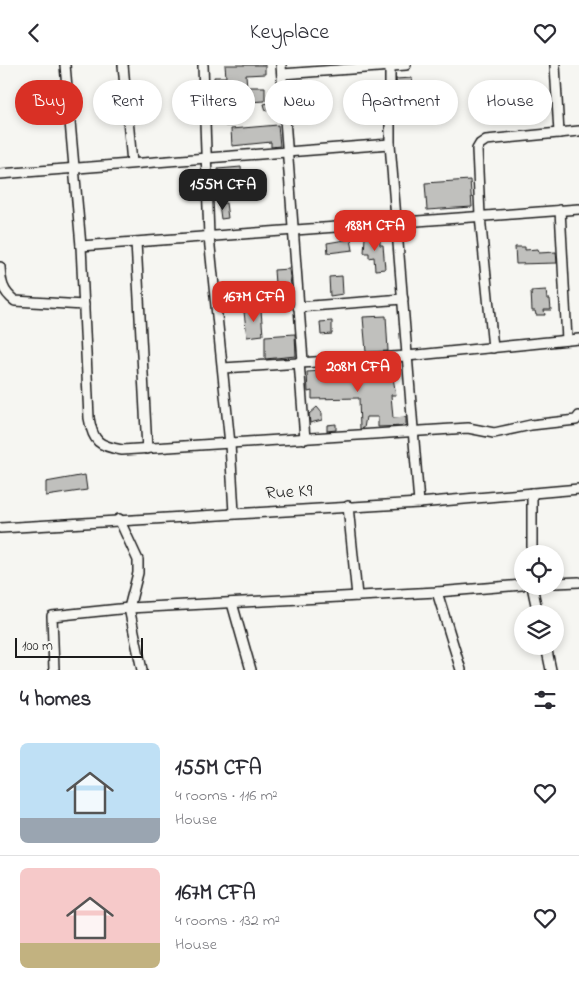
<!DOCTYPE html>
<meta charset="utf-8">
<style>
:root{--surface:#fff;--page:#f2f2f3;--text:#2b2b33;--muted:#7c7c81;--line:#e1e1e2;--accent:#d93025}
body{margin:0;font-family:"Indie Flower",sans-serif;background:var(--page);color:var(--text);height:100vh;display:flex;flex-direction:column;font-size:19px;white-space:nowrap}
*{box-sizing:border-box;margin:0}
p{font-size:16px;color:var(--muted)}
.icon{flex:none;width:28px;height:28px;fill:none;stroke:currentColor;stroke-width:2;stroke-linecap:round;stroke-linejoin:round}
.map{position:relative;height:605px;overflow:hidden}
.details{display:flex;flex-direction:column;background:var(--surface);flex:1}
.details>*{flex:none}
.top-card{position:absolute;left:15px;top:15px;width:550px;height:45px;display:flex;gap:10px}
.fabs{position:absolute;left:514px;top:480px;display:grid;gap:10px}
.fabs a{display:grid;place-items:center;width:50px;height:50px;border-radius:50%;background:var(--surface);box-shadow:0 2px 8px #0003;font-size:25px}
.scale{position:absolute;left:15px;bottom:12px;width:128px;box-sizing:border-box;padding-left:5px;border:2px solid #1c1c1c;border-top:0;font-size:14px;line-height:18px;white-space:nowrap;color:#1c1c1c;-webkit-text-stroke:4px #f6f6f2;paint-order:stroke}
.price{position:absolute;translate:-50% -42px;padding:0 11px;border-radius:10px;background:var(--accent);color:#fff;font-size:16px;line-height:32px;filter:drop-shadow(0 1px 2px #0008)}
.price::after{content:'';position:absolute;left:50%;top:30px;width:15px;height:11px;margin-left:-8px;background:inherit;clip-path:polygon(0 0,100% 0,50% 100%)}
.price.on{background:#222;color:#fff}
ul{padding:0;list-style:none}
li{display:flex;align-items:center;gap:15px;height:125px;padding:0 20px}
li+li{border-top:1px solid var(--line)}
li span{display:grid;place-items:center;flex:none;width:140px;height:100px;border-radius:8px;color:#555}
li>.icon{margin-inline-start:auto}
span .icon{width:60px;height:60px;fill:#fffc;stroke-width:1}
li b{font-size:21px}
h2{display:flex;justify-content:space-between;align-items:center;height:60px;padding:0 20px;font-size:21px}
.pill{padding:0 18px;border-radius:22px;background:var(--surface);box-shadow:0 2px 8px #0003;font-size:18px;line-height:45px}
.pill.on{background:var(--accent);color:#fff}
header{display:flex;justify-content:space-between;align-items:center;height:65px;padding:0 20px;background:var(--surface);font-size:22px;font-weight:600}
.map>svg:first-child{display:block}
.building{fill:#c0c0bd;stroke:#1c1c1c}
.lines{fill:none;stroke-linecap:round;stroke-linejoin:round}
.minor-casing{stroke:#1c1c1c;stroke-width:12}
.minor{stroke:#f6f6f2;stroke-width:9}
.labels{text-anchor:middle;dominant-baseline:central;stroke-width:4;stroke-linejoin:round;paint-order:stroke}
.street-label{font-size:18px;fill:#1c1c1c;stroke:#f6f6f2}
</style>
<header><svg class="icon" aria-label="back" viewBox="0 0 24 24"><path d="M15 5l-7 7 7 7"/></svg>Keyplace<svg class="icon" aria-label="heart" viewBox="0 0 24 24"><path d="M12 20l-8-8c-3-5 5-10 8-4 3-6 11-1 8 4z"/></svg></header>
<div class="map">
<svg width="579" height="605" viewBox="0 0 579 605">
<rect width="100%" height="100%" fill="#f6f6f2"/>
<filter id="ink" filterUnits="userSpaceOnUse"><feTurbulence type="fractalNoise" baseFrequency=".02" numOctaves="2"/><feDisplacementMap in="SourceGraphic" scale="10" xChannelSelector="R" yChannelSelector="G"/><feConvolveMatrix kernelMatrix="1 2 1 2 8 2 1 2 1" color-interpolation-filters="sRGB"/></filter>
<g filter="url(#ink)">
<g class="building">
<path d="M225 0H265V9L246 10 247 22H265V36L230 38 231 61H225L224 39H215L214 12H226Z"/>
<path d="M412 13 414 28 401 29V24L397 25 396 14Z"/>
<path d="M277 36 278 43 266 46 264 39Z"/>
<path d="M278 60 280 81 271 82V77L232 81 231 64Z"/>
<path d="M241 102 242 113 219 115 218 104Z"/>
<path d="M470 115 472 142 427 145 425 118Z"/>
<path d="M226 138 228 153 221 154 219 139Z"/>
<path d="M375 171V175H380V180H383L385 204 375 205 374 192 369 193V188H364L365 172Z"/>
<path d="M351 174 353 185 328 188 327 178Z"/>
<path d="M515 182H525V185L538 184 539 188 556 187 557 198 516 199Z"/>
<path d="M289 204 292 229 271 231 270 219H275L274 205Z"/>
<path d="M342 211 343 229 330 231 329 212Z"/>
<path d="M546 225 547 234H550L551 245H544L545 250H536L535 246H532L531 226Z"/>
<path d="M261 245 263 270 247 272 244 247Z"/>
<path d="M386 251 388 286 366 287 363 252Z"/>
<path d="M332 256V269L321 270 320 257Z"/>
<path d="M295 269 296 291 265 294V271Z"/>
<path d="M366 303V315L393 313 396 330H391L393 353 406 352V361L378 362V352H366L364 363 360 364 359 333 312 334V326L308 327 307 307Z"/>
<path d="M317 342 322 348V355L310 358 309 349Z"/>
<path d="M336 359V365L327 366V360Z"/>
<path d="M85 410 87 425 46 431V417Z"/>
</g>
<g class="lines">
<defs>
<g id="minor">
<path d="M65 0 81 181 89 353C93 377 99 381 122 385L468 363 494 368 531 360 576 355 579 351"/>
<path d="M123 0 132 98"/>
<path d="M203 0 209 172 230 379 234 448"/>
<path d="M281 0 303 296"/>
<path d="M390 0V79L419 438"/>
<path d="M555 0 559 68"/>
<path d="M282 9 406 0"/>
<path d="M0 109 390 79"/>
<path d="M560 145 567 275"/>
<path d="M136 177 147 384"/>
<path d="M81 181 579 144"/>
<path d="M0 202C1 217 2 226 15 236L84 240"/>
<path d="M298 242 403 234"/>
<path d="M493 283 480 151 477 84 480 79 486 75 579 66"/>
<path d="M299 297 305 374"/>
<path d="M223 303 407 291 579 274"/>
<path d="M348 441 357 531"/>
<path d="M119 454 138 495V508L129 543 437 527 522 520"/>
<path d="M0 463 419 438 579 424"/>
<path d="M532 489V428"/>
<path d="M555 518 579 517"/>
<path d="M532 521 538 549"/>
<path d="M437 527 461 605"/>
<path d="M232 538 251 605"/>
<path d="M546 581 551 605"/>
<path d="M54 605 52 551 129 543 142 605"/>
</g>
</defs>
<use href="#minor" class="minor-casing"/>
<use href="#minor" class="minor"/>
</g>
</g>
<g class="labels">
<g class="street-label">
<text transform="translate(289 428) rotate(-3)">Rue K9</text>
</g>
</g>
</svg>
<div class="fabs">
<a><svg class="icon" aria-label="locate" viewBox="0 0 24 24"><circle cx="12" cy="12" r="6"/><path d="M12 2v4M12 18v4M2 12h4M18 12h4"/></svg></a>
<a><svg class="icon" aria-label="layers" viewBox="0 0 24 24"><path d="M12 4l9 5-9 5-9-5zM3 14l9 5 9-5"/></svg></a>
</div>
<div class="scale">100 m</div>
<b class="price on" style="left:223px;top:146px">155M CFA</b>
<b class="price" style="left:375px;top:187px">188M CFA</b>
<b class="price" style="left:254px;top:258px">167M CFA</b>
<b class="price" style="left:358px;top:328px">208M CFA</b>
<div class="top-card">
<a class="pill on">Buy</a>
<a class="pill">Rent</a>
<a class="pill">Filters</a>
<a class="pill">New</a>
<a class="pill">Apartment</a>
<a class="pill">House</a>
</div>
</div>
<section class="details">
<h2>4 homes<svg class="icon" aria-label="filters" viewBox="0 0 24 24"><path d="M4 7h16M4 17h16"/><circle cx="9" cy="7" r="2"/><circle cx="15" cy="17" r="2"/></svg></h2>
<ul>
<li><span style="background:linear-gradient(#bfe0f5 75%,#9aa5b1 0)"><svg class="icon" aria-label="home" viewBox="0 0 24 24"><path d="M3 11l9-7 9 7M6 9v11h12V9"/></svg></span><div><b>155M CFA</b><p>4 rooms · 116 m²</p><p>House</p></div><svg class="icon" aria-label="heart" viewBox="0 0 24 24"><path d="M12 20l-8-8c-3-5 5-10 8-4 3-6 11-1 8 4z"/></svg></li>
<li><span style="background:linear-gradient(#f6c9c9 75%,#c2b280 0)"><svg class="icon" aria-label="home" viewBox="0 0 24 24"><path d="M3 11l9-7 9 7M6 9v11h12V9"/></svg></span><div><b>167M CFA</b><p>4 rooms · 132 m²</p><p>House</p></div><svg class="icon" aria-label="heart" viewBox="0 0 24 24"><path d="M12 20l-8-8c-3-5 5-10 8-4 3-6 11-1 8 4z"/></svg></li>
</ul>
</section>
